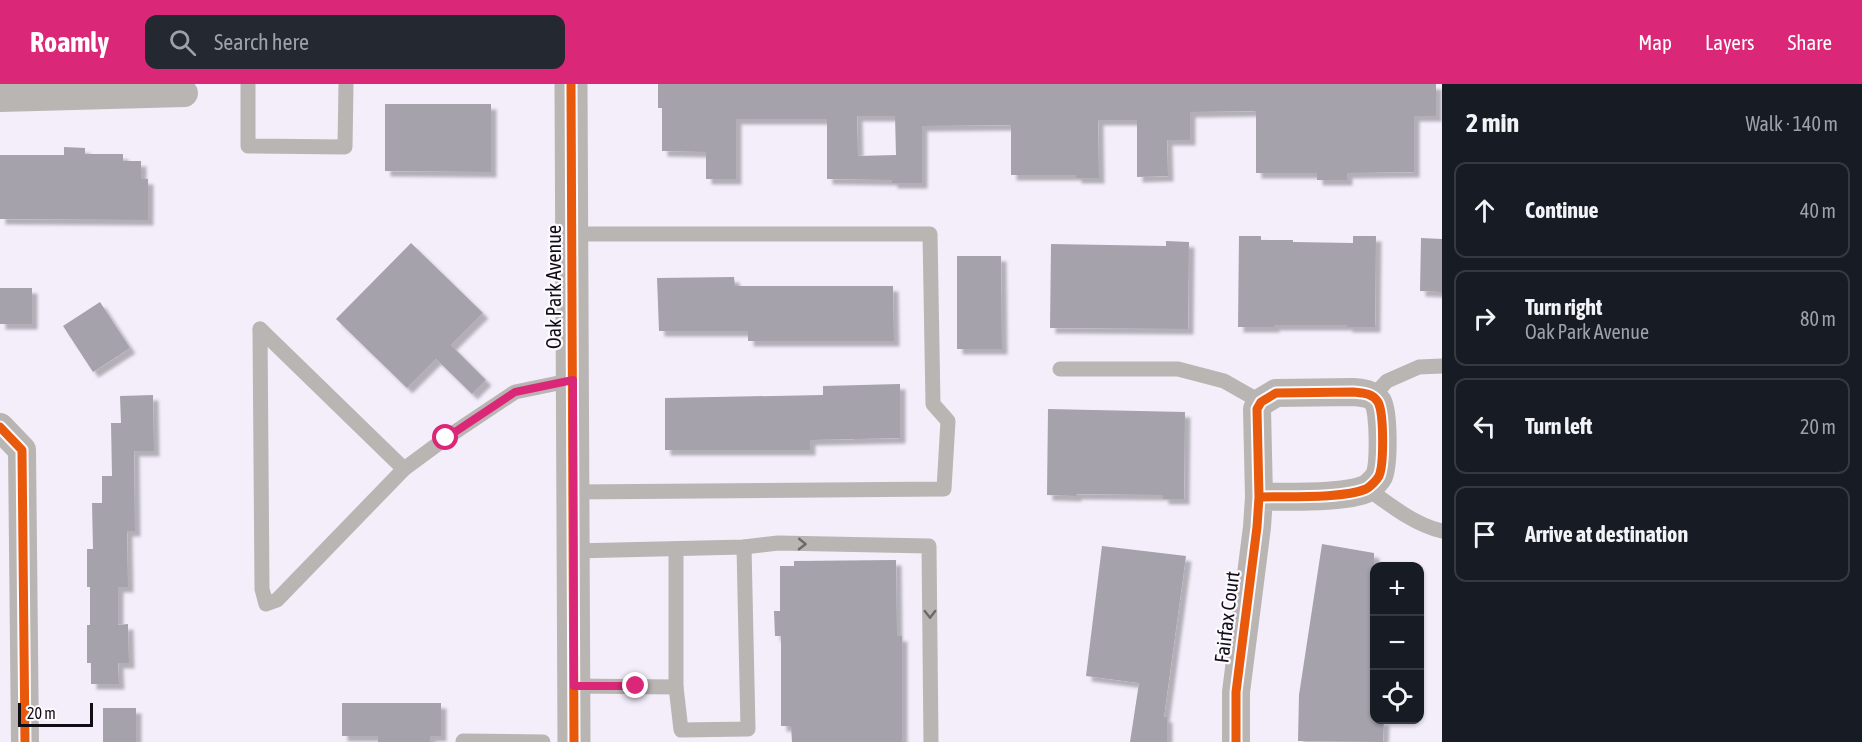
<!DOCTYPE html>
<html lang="en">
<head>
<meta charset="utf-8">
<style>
  :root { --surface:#171b24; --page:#242831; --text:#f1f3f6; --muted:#9ea1a6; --line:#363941; --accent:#db2777 }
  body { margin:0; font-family:"Asap Condensed",sans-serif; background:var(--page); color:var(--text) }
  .controls { position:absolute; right:18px; bottom:18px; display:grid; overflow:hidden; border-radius:12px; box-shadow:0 2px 4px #0004 }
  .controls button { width:54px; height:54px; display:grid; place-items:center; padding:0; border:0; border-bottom:2px solid var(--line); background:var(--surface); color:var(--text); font:30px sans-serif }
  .scale { position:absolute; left:18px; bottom:15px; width:75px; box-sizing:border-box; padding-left:6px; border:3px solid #100d15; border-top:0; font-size:16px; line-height:21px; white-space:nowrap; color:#100d15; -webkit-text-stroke:4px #fcfaff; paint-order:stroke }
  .stop { position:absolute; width:18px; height:18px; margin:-14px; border:4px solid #db2777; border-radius:50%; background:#fff }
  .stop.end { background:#db2777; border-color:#fff; box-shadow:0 2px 6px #0008 }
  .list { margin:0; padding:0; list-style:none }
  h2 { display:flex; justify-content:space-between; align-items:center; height:78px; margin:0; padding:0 24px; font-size:26px }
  h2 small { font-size:20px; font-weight:400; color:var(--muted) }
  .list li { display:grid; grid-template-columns:39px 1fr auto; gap:18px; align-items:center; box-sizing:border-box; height:96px; margin:0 12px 12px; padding:0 12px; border:2px solid var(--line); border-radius:12px }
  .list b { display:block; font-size:22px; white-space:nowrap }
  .list p { margin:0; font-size:20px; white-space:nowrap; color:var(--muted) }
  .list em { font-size:20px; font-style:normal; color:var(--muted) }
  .icon { flex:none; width:33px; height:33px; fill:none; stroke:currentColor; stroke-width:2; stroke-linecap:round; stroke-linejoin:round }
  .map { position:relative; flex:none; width:1442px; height:658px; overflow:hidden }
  header { display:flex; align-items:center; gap:36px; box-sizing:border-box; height:84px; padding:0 30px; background:var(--accent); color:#fff }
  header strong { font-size:28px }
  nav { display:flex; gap:33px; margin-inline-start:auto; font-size:21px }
  .search { width:420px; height:54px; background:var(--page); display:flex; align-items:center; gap:15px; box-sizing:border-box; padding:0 21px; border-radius:12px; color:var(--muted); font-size:22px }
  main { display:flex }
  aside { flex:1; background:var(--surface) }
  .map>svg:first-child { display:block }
  .building { fill:#a5a2ab; fill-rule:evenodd; filter:url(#shadow) }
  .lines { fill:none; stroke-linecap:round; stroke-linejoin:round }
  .service { stroke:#b8b5b3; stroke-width:15 }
  .minor { stroke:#b8b5b3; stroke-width:28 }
  .tertiary { stroke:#b8b5b3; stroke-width:33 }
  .cycleway-casing { stroke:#fcfaff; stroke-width:13 }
  .cycleway { stroke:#e8590c; stroke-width:9 }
  .oneway { stroke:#6c696c }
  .route { stroke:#db2777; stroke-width:8 }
  .labels { text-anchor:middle; stroke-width:4.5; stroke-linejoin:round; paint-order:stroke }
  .street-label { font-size:20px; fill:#100d15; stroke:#fcfaff }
</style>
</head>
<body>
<header>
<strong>Roamly</strong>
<div class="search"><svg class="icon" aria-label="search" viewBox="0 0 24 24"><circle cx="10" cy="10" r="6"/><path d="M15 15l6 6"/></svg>Search here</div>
<nav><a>Map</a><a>Layers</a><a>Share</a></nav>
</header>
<main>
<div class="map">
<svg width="1442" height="658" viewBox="0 0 1442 658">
  <defs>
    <filter id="shadow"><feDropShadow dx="5.5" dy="5.5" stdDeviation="1.5" flood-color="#0004"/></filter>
  </defs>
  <rect width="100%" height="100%" fill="#f3eefa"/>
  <g class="building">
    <path d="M658,0H1436V32H1414V88L1347,89V96H1317V89H1256V27L1190,28V56H1167L1168,92L1137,93V36H1098L1099,94H1076V91H1011V41L922,42V99H892V96L827,95V35H736V95H706V68L662,67V24H658ZM857,32H895L896,71L858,72Z"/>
    <polygon points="385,20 491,20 491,88 385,87"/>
    <polygon points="64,63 85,64 85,70 123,70 123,77 141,77 141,95 148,95 148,136 0,135 0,71 64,71"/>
    <polygon points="1239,152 1261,152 1261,156 1293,156 1293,158 1353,159 1353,152 1376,152 1375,243 1347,243 1347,241 1274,241 1274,243 1238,243"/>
    <polygon points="1421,154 1442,155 1442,208 1420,207"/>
    <polygon points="1166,157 1189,158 1188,245 1050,244 1051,160 1166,162"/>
    <polygon points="411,159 483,229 451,261 486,296 472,310 436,275 407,304 336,235"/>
    <polygon points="957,172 1001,172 1002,265 957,265"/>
    <polygon points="734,193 735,202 893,202 894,257 748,257 748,247 659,247 657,194"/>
    <rect x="0" y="204" width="32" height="36"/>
    <polygon points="100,218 130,264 93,288 63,242"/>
    <polygon points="900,300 900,354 810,356 810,366 665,366 665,314 823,311 823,302"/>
    <polygon points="153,311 154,367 134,367 135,447 127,447 128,503 118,503 118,541 128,540 129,579 118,579 119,600 91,600 91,579 87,579 87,541 90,541 90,503 87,503 87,465 93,465 92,419 102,419 102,392 112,392 111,339 121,339 120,312"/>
    <polygon points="1048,325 1185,328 1184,415 1163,415 1163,411 1076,410 1076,412 1047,411"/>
    <polygon points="1322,460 1374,469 1374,636 1384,636 1383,658 1298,657 1299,611"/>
    <polygon points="1102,462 1186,472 1164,633 1167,633 1167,658 1130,658 1139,599 1086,592"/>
    <polygon points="896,476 897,552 902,552 902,658 792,658 791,642 781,642 781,552 775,552 774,527 780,527 780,482 794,482 794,477"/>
    <polygon points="342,619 441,619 441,652 430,652 430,658 378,658 378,652 342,652"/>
    <rect x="103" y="624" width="33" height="34"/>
  </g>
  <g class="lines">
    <g class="service">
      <polyline points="248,0 248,62 345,63 346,0"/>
      <polyline points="572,150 930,150 933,320 948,337 944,405 573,408"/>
      <polyline points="260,245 262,505 266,520 277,516 404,385 446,354 515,308 573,296"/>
      <polyline points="260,245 404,385"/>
      <polyline points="1060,285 1178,285 1224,297 1261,318"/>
      <polyline points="1373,312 1387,297 1419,283 1442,282"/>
      <path d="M1368,405C1390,421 1415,441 1442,447"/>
      <polyline points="573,467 744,463 778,459 929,462 931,658"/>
      <polyline points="574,602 676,603 681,646 748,645 744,463"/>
      <polyline points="676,603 676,465"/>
      <polyline points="463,657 543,658"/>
    </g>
    <g class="minor">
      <polyline points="0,14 184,9"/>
      <polyline points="0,343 22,366 25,658"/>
      <path d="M1236,658V608L1257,443L1259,413L1257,325L1261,318L1276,309L1353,308C1363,309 1372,309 1378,318C1384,329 1384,381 1379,392C1377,396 1370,403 1366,405C1342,415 1286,412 1259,413"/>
    </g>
    <polyline class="tertiary" points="571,0 574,658"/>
    <defs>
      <g id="cycleway">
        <polyline points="571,0 574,658"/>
        <polyline points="0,343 22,366 25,658"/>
        <path d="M1236,658V608L1257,443L1259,413L1257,325L1261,318L1276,309L1353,308C1363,309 1372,309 1378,318C1384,329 1384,381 1379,392C1377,396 1370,403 1366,405C1342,415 1286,412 1259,413"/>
      </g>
    </defs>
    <use href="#cycleway" class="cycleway-casing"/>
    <use href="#cycleway" class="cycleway"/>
  </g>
  <defs><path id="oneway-chevron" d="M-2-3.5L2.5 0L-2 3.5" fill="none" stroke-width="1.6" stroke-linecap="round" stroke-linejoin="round" transform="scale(1.5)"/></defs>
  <g class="oneway">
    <use href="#oneway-chevron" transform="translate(802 460) rotate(1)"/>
    <use href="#oneway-chevron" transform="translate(930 530) rotate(89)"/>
  </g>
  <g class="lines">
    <polyline class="route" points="446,354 515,308 573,296 574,602 636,602"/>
  </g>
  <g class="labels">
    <g class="street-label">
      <text transform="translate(554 203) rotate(-90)" y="7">Oak Park Avenue</text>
      <text transform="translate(1227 533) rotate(-83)" y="7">Fairfax Court</text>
    </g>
  </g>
</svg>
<div class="controls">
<button>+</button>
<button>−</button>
<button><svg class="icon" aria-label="locate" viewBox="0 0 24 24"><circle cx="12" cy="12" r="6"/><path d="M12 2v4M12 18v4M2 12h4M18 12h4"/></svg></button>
</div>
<div class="scale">20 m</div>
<div class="stop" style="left:446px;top:354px"></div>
<div class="stop end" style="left:636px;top:602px"></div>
</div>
<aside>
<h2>2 min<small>Walk · 140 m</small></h2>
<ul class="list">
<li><svg class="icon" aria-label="ahead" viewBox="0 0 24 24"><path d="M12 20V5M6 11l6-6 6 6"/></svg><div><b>Continue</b></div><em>40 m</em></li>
<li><svg class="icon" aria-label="right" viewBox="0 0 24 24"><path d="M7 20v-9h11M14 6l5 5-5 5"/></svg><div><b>Turn right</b><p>Oak Park Avenue</p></div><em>80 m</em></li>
<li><svg class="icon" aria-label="left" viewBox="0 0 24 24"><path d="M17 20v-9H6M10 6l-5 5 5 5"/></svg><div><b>Turn left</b></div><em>20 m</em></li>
<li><svg class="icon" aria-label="arrive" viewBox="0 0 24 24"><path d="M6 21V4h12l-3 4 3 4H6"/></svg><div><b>Arrive at destination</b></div></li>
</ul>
</aside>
</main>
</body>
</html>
